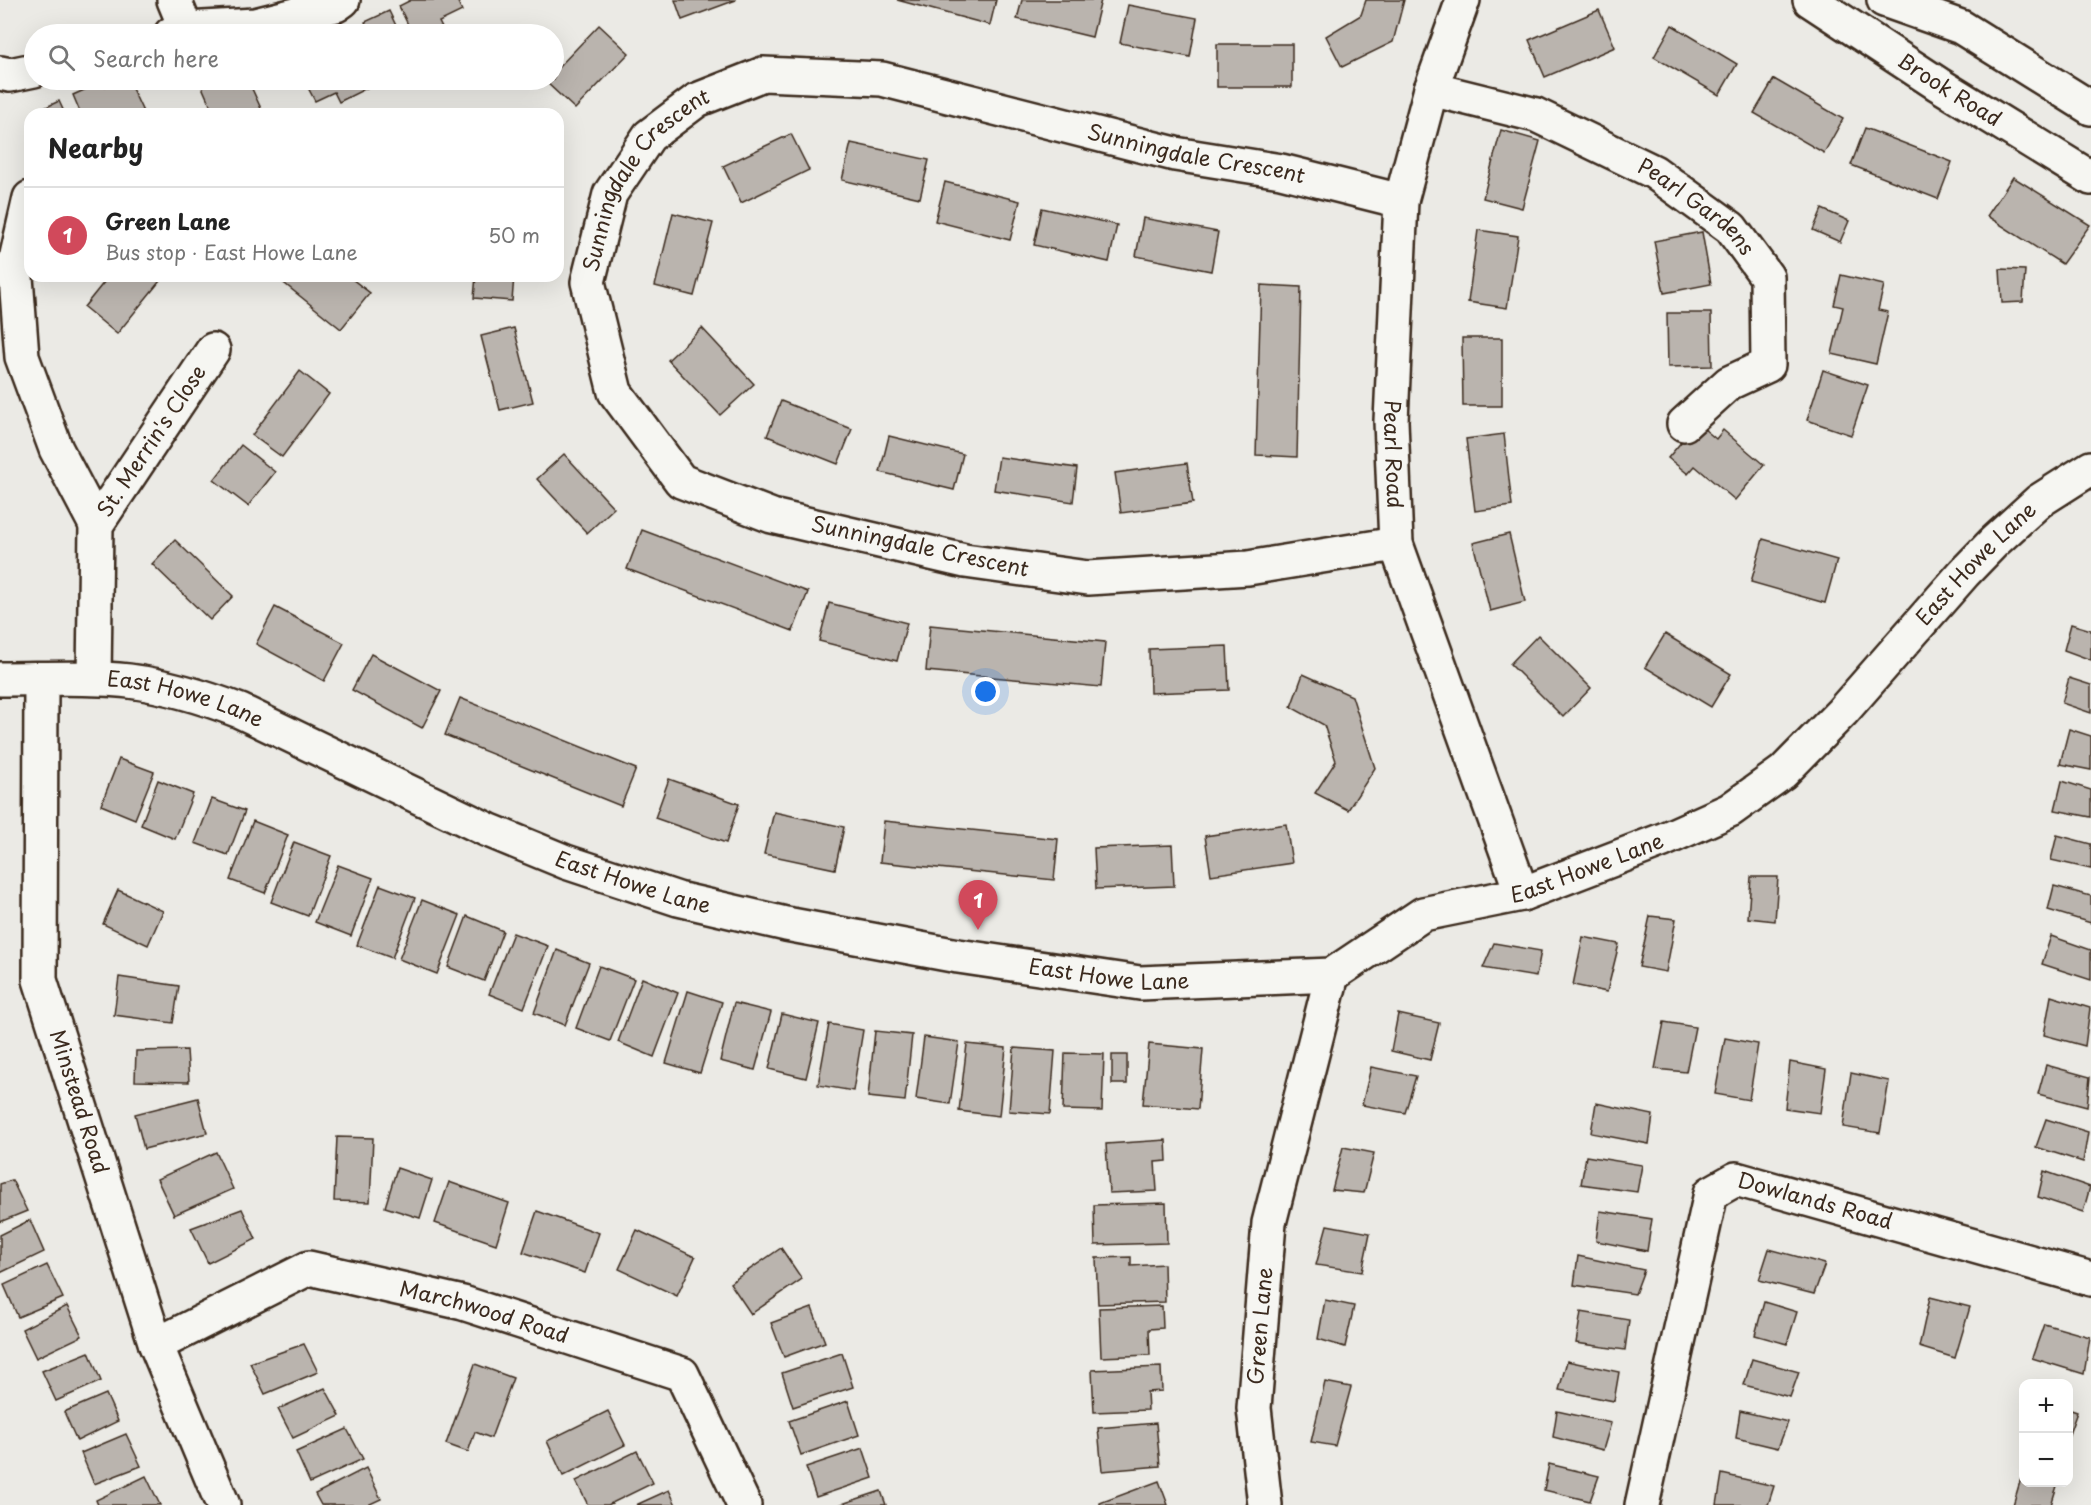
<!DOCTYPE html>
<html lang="en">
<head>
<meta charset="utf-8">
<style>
  :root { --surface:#fff; --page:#f2f2f2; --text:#222; --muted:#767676; --line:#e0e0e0; --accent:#d1495b }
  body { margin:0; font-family:"Playpen Sans",sans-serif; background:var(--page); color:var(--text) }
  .controls { position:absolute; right:18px; bottom:18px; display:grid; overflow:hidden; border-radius:12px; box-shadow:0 6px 24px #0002 }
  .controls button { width:54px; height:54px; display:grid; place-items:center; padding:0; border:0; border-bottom:2px solid var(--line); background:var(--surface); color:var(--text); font:30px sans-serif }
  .you { position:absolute; left:986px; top:692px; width:21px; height:21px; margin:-15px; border:4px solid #fff; border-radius:50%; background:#1a73e8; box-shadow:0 0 0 9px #1a73e833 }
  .badge { display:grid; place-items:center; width:39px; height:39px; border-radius:50%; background:var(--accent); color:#fff; font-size:20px; font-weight:700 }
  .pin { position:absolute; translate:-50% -50px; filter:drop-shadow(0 2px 3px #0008) }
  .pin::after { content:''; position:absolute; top:32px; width:21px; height:18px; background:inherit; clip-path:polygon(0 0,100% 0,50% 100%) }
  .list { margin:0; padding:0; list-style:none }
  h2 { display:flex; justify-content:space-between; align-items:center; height:78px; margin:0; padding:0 24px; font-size:26px }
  h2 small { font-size:20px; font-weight:400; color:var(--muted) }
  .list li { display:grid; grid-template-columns:39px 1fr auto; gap:18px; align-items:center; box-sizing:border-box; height:96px; padding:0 24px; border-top:2px solid var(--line) }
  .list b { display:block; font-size:22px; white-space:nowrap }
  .list p { margin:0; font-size:20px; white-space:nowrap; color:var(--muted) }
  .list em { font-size:20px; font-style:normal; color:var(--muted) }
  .icon { flex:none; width:33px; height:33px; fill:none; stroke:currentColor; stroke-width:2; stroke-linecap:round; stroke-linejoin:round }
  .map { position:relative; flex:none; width:2091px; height:1505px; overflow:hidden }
  .search { position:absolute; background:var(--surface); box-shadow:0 6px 24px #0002; left:24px; top:24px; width:540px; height:66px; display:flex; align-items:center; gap:15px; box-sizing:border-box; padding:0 21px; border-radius:33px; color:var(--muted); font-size:22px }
  .panel { position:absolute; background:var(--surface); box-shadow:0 6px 24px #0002; left:24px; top:108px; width:540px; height:174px; border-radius:18px }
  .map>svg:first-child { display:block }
  .building { fill:#bab4ae; stroke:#3b2a1e; stroke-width:1.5 }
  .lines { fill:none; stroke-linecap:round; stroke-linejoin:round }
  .street-casing { stroke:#3b2a1e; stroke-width:38 }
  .secondary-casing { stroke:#3b2a1e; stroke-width:38 }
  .street { stroke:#f6f6f2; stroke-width:33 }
  .secondary { stroke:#f6f6f2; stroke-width:33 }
  .labels { text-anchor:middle; stroke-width:5; stroke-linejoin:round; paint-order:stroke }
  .street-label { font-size:21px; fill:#3b2a1e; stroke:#f6f6f2 }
</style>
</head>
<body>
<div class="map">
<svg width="2091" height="1505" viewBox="0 0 2091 1505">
  <rect width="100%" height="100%" fill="#ebeae5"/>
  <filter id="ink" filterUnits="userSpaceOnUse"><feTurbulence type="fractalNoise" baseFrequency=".0167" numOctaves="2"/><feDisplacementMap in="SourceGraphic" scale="12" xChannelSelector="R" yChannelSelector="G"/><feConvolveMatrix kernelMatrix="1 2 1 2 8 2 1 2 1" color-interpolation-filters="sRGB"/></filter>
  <g filter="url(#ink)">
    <g class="building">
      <polygon points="411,0 457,0 462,11 439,22 445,34 409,34 412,33 399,6"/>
      <polygon points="675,0 736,0 682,20"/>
      <polygon points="897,0 996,0 990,25"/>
      <polygon points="1022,0 1101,0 1092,37 1017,19"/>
      <polygon points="1366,0 1404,0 1393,42 1342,67 1326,36 1361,15"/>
      <polygon points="1128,5 1197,18 1190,57 1120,43"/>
      <polygon points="1599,10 1615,47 1545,77 1529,40"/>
      <polygon points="389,11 400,34 371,34 365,22"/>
      <polygon points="599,25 629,53 575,109 545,81 554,80 554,72"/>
      <polygon points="1672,25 1737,64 1719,95 1654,57"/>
      <rect x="1217" y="44" width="75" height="43"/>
      <polygon points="1774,79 1843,119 1824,153 1754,113"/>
      <polygon points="121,80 128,80 144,114 81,114 73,95 102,82 104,87"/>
      <polygon points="199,80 248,80 263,113 214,114"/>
      <polygon points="304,80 363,80 367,88 339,102 334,92 315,101"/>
      <polygon points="59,101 65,114 39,114 38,111"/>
      <polygon points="1865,128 1952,162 1938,199 1851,165"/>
      <polygon points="1501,130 1540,141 1522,208 1483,198"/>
      <polygon points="791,134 809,170 741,203 723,166"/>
      <polygon points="851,143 929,160 920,198 842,180"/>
      <polygon points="2013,177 2090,225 2062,264 1987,216"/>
      <polygon points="945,182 1020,201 1010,240 935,221"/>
      <polygon points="1042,208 1117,225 1109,262 1034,245"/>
      <polygon points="1822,209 1849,221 1840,242 1813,230"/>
      <polygon points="673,213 713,223 694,296 655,286"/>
      <polygon points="1143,218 1218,232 1211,271 1136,256"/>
      <polygon points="1478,230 1518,236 1507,308 1468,302"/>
      <polygon points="1702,232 1711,284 1664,293 1654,241"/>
      <polygon points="2000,269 2025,270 2023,302 2002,303"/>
      <polygon points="1841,275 1884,285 1878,310 1888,312 1876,364 1832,354 1843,307 1834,305"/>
      <polygon points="109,276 164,276 117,334 84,307"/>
      <polygon points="275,276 348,276 370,293 341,329"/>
      <polygon points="476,276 514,276 512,301 474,298"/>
      <polygon points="1261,285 1301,287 1297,457 1256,455"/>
      <polygon points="1667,313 1711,313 1712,366 1668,367"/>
      <polygon points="514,328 533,402 500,410 481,336"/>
      <polygon points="702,328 754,384 720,415 668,360"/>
      <polygon points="1462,338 1502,338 1502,406 1463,406"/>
      <polygon points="1823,370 1868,385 1851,435 1807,420"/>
      <polygon points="300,371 329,394 282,457 252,435"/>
      <polygon points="781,401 852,429 838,464 767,436"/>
      <polygon points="1697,423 1716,439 1723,430 1764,465 1735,500 1695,466 1688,474 1668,458"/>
      <polygon points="1504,434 1512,506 1475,511 1466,439"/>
      <polygon points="889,436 963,454 954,490 880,472"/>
      <polygon points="241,445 275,472 248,506 214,480"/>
      <polygon points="564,454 614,508 587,533 537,479"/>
      <polygon points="999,457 1077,468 1073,502 994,490"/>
      <polygon points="1187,463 1193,503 1121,513 1115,473"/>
      <polygon points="642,530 808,592 793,631 627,569"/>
      <polygon points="1509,534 1525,602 1490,611 1473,543"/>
      <polygon points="1763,539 1837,560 1825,603 1751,582"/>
      <polygon points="175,540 233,596 210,620 152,564"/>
      <polygon points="829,603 907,623 897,661 819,641"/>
      <polygon points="275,607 344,643 324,681 256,644"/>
      <polygon points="2071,624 2091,630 2091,660 2064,650"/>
      <polygon points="930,625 1105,642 1101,687 926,671"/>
      <polygon points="1665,634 1731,674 1711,707 1645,667"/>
      <polygon points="1538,635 1591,688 1563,717 1510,664"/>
      <polygon points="1227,646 1229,690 1150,693 1149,649"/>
      <polygon points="371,654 441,691 422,728 352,690"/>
      <polygon points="1303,674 1352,696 1375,768 1348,810 1315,793 1336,761 1324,725 1291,707"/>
      <polygon points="2069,678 2091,685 2091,713 2062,703"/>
      <polygon points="460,698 636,769 621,806 445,735"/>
      <polygon points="2069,729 2091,736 2091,770 2060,764"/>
      <polygon points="119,759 154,772 135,819 101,805"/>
      <polygon points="669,779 739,804 726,843 655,818"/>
      <polygon points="158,780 193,794 175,839 141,825"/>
      <polygon points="2062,781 2091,790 2091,817 2055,810"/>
      <polygon points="212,799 245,811 228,855 195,843"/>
      <polygon points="774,812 844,827 835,869 764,854"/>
      <polygon points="253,821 288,835 265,893 230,880"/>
      <polygon points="884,821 1058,839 1054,880 880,862"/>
      <polygon points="1286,824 1292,863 1211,875 1205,836"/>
      <polygon points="2057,835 2091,844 2091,869 2051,860"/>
      <polygon points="294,842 331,856 308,916 271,902"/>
      <polygon points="1172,845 1174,886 1096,889 1094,848"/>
      <polygon points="338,865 373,878 351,936 315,922"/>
      <polygon points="1751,877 1778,877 1775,921 1748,918"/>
      <polygon points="380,885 415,898 392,958 357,945"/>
      <polygon points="2054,886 2091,896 2091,923 2048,910"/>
      <polygon points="118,890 163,911 148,945 103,924"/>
      <polygon points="422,900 460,915 437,974 399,959"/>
      <polygon points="467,916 503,931 484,981 448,967"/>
      <polygon points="1650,916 1676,919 1666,972 1639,967"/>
      <polygon points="513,933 548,946 524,1008 489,994"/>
      <polygon points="2051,936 2091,950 2091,980 2042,964"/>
      <polygon points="1583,937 1619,944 1607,992 1573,985"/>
      <polygon points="1494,943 1541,951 1536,977 1483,968"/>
      <polygon points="557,950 589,963 565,1025 534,1013"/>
      <polygon points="599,966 634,979 610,1041 576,1028"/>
      <polygon points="119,977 179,986 173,1023 114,1015"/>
      <polygon points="642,978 678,993 654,1057 618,1042"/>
      <polygon points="688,991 722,1002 700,1073 666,1063"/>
      <polygon points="2051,996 2090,1008 2085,1046 2044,1035"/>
      <polygon points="734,1003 771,1012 755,1070 720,1061"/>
      <polygon points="782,1014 819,1023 806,1078 769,1069"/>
      <polygon points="1398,1014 1439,1023 1430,1060 1391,1051"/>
      <polygon points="1664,1022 1695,1027 1686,1072 1655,1069"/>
      <polygon points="829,1024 863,1030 853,1091 818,1085"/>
      <polygon points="875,1031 912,1035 905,1101 868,1097"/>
      <polygon points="924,1037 959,1042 950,1104 916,1099"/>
      <polygon points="1725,1038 1758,1044 1749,1100 1715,1094"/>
      <polygon points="967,1044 1006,1048 999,1116 959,1111"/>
      <polygon points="1149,1044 1203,1049 1198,1109 1143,1104"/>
      <polygon points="1014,1048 1055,1051 1050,1114 1009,1111"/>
      <polygon points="187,1050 189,1082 135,1081 136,1051"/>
      <polygon points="1065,1053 1104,1054 1102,1111 1063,1110"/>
      <rect x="1112" y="1055" width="15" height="29"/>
      <polygon points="1790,1062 1826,1069 1820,1113 1785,1108"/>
      <polygon points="2046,1065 2090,1077 2087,1107 2038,1094"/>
      <polygon points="1371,1067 1416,1076 1405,1113 1362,1105"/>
      <polygon points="1851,1073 1889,1081 1880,1133 1843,1127"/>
      <polygon points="198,1098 207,1133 144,1149 135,1114"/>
      <polygon points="1596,1103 1653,1115 1649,1144 1591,1133"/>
      <polygon points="2046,1119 2088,1132 2083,1162 2036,1147"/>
      <polygon points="337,1137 373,1138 370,1202 334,1201"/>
      <polygon points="1166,1140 1167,1161 1155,1162 1157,1191 1109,1193 1106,1144"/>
      <polygon points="1343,1147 1374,1153 1364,1193 1332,1190"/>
      <polygon points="216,1152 233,1189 174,1215 157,1179"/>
      <polygon points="1586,1156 1642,1165 1637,1192 1581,1184"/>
      <polygon points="397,1168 432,1180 420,1218 385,1207"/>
      <polygon points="2044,1171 2090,1187 2083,1212 2038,1197"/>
      <polygon points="12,1180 27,1211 0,1222 0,1184"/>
      <polygon points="449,1182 509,1203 496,1244 435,1223"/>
      <polygon points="1166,1203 1167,1243 1095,1245 1094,1205"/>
      <polygon points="242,1209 256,1239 208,1263 191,1228"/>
      <polygon points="537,1211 599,1233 585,1273 523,1252"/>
      <polygon points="1600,1211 1652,1219 1647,1251 1596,1241"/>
      <polygon points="30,1220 44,1252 0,1273 0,1235"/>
      <polygon points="1327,1225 1370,1233 1362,1272 1316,1265"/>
      <polygon points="637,1230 695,1257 677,1296 619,1269"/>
      <polygon points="781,1248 802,1279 751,1314 730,1283"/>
      <polygon points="1769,1249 1825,1264 1814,1294 1759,1280"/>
      <polygon points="1578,1256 1644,1270 1635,1294 1574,1285"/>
      <polygon points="1131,1257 1131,1266 1164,1264 1165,1302 1098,1304 1096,1258"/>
      <polygon points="47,1265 63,1298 18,1317 4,1285"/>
      <polygon points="1930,1297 1970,1307 1955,1358 1919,1347"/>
      <polygon points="1325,1300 1354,1306 1345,1347 1318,1339"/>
      <polygon points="1764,1302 1797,1312 1787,1344 1755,1335"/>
      <polygon points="67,1306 82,1336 36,1358 22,1329"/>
      <polygon points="1162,1306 1163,1328 1149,1329 1150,1355 1101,1357 1099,1308"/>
      <polygon points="812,1308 825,1342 784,1357 771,1323"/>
      <polygon points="1581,1312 1629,1320 1625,1350 1576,1343"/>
      <polygon points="2044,1324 2090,1337 2084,1374 2032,1358"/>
      <polygon points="304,1344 318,1372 265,1394 250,1363"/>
      <polygon points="89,1352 101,1381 56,1401 42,1371"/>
      <polygon points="842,1353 853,1387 793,1407 782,1373"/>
      <polygon points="1752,1359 1799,1372 1790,1397 1744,1385"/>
      <polygon points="1567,1361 1619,1372 1614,1401 1559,1390"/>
      <polygon points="475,1364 513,1378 491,1438 475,1432 468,1452 446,1444"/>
      <polygon points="1161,1367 1162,1391 1147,1392 1148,1410 1094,1412 1092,1370"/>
      <polygon points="1325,1382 1351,1387 1335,1446 1311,1442"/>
      <polygon points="325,1388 340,1416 293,1438 278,1409"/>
      <polygon points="106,1394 118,1421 77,1441 64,1412"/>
      <polygon points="848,1401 859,1435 801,1455 789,1421"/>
      <polygon points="2068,1409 2077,1412 2068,1437"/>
      <polygon points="608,1411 625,1445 563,1476 547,1441"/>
      <polygon points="1557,1411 1611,1423 1603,1450 1553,1437"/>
      <polygon points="1740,1411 1788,1422 1778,1448 1736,1438"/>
      <polygon points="1156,1423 1160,1466 1102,1471 1098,1428"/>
      <polygon points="347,1429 363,1459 310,1483 296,1452"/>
      <polygon points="126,1434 141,1466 94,1484 81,1453"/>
      <polygon points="863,1448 873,1478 816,1497 806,1467"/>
      <polygon points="637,1451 653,1483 608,1505 588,1505 576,1481"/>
      <polygon points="1549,1464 1599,1476 1590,1501 1544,1490"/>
      <polygon points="366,1468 381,1499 368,1505 321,1505 315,1494"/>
      <polygon points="1722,1474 1774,1486 1768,1505 1717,1505"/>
      <polygon points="2022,1475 2024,1482 2047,1482 2057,1486 2051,1505 2013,1505"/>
      <polygon points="146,1476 160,1505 98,1505 96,1500"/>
      <polygon points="1159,1481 1168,1505 1100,1505 1100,1503"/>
      <polygon points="669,1490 676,1505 636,1505"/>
      <polygon points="881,1491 886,1505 839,1505"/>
    </g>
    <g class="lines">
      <defs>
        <g id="street">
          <polyline points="174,0 186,29"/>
          <path id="s1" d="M1463,0L1431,89L1401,201L1391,421L1396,544L1522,894"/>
          <path id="s2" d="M1810,0L1938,84L2091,178"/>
          <polyline points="1884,0 1961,27 2091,108"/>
          <polyline points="171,34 186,29 255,25 336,5 343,0"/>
          <polyline points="0,73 10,75 34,70"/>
          <path id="s3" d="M1431,89L1536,115L1654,172L1731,228L1767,277L1768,365L1729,383L1684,424"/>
          <polyline points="30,198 15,264 22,357 56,449 96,525"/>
          <path id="s4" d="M1396,544L1248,568L1088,578L965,561L772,516L681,481L615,392L588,282L610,194L649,136L697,100L763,74L882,79L1175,154L1281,171L1401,201"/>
          <path id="s5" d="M94,678L96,525L213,350"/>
          <path id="s6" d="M41,679L40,980L156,1345L223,1505"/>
          <path id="s7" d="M156,1345L309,1268L463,1303L682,1374L744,1505"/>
          <path id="s8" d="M1265,1505L1254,1408L1269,1223L1332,975"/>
          <path id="s9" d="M1642,1505L1711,1193L1736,1179L2091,1279"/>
        </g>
        <g id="secondary">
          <path id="s10" d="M0,679C43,679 86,676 129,681C167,686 204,697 240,711L488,830L566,862L678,899L786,924L958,956L1140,983L1332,975L1423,914L1522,894L1663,840L1730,810L1783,772L1842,712L1964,573L1994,542L2039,501L2091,468"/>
        </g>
      </defs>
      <use href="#street" class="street-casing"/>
      <use href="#secondary" class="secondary-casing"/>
      <use href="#street" class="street"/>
      <use href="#secondary" class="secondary"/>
    </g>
  </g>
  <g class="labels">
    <g class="street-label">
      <text dy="7" stroke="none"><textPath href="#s2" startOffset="166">Brook Road</textPath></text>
      <text dy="7" stroke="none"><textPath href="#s4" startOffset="1688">Sunningdale Crescent</textPath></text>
      <text dy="7" stroke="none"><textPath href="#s4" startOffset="1076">Sunningdale Crescent</textPath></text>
      <text dy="7" stroke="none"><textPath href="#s3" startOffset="294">Pearl Gardens</textPath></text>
      <text dy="7" stroke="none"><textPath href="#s5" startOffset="254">St. Merrin's Close</textPath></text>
      <text dy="7" stroke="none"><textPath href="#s1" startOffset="464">Pearl Road</textPath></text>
      <text transform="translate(920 547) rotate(12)" y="7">Sunningdale Crescent</text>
      <text dy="7" stroke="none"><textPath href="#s10" startOffset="2168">East Howe Lane</textPath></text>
      <text dy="7" stroke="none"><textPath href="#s10" startOffset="188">East Howe Lane</textPath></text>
      <text dy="7" stroke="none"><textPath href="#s10" startOffset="1664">East Howe Lane</textPath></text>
      <text dy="7" stroke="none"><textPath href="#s10" startOffset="674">East Howe Lane</textPath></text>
      <text dy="7" stroke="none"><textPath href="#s10" startOffset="1160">East Howe Lane</textPath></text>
      <text dy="7" stroke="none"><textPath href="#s6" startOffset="429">Minstead Road</textPath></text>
      <text dy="7" stroke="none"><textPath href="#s9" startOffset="430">Dowlands Road</textPath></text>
      <text dy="7" stroke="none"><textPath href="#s7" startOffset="352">Marchwood Road</textPath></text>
      <text dy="7" stroke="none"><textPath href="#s8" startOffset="180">Green Lane</textPath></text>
    </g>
  </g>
</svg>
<div class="controls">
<button>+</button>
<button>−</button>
</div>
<div class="you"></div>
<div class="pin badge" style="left:978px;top:930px">1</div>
<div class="search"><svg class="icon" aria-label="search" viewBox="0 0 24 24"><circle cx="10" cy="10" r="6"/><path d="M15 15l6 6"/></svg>Search here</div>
<section class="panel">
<h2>Nearby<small></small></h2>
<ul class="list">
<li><span class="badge">1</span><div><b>Green Lane</b><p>Bus stop · East Howe Lane</p></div><em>50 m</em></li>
</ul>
</section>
</div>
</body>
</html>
